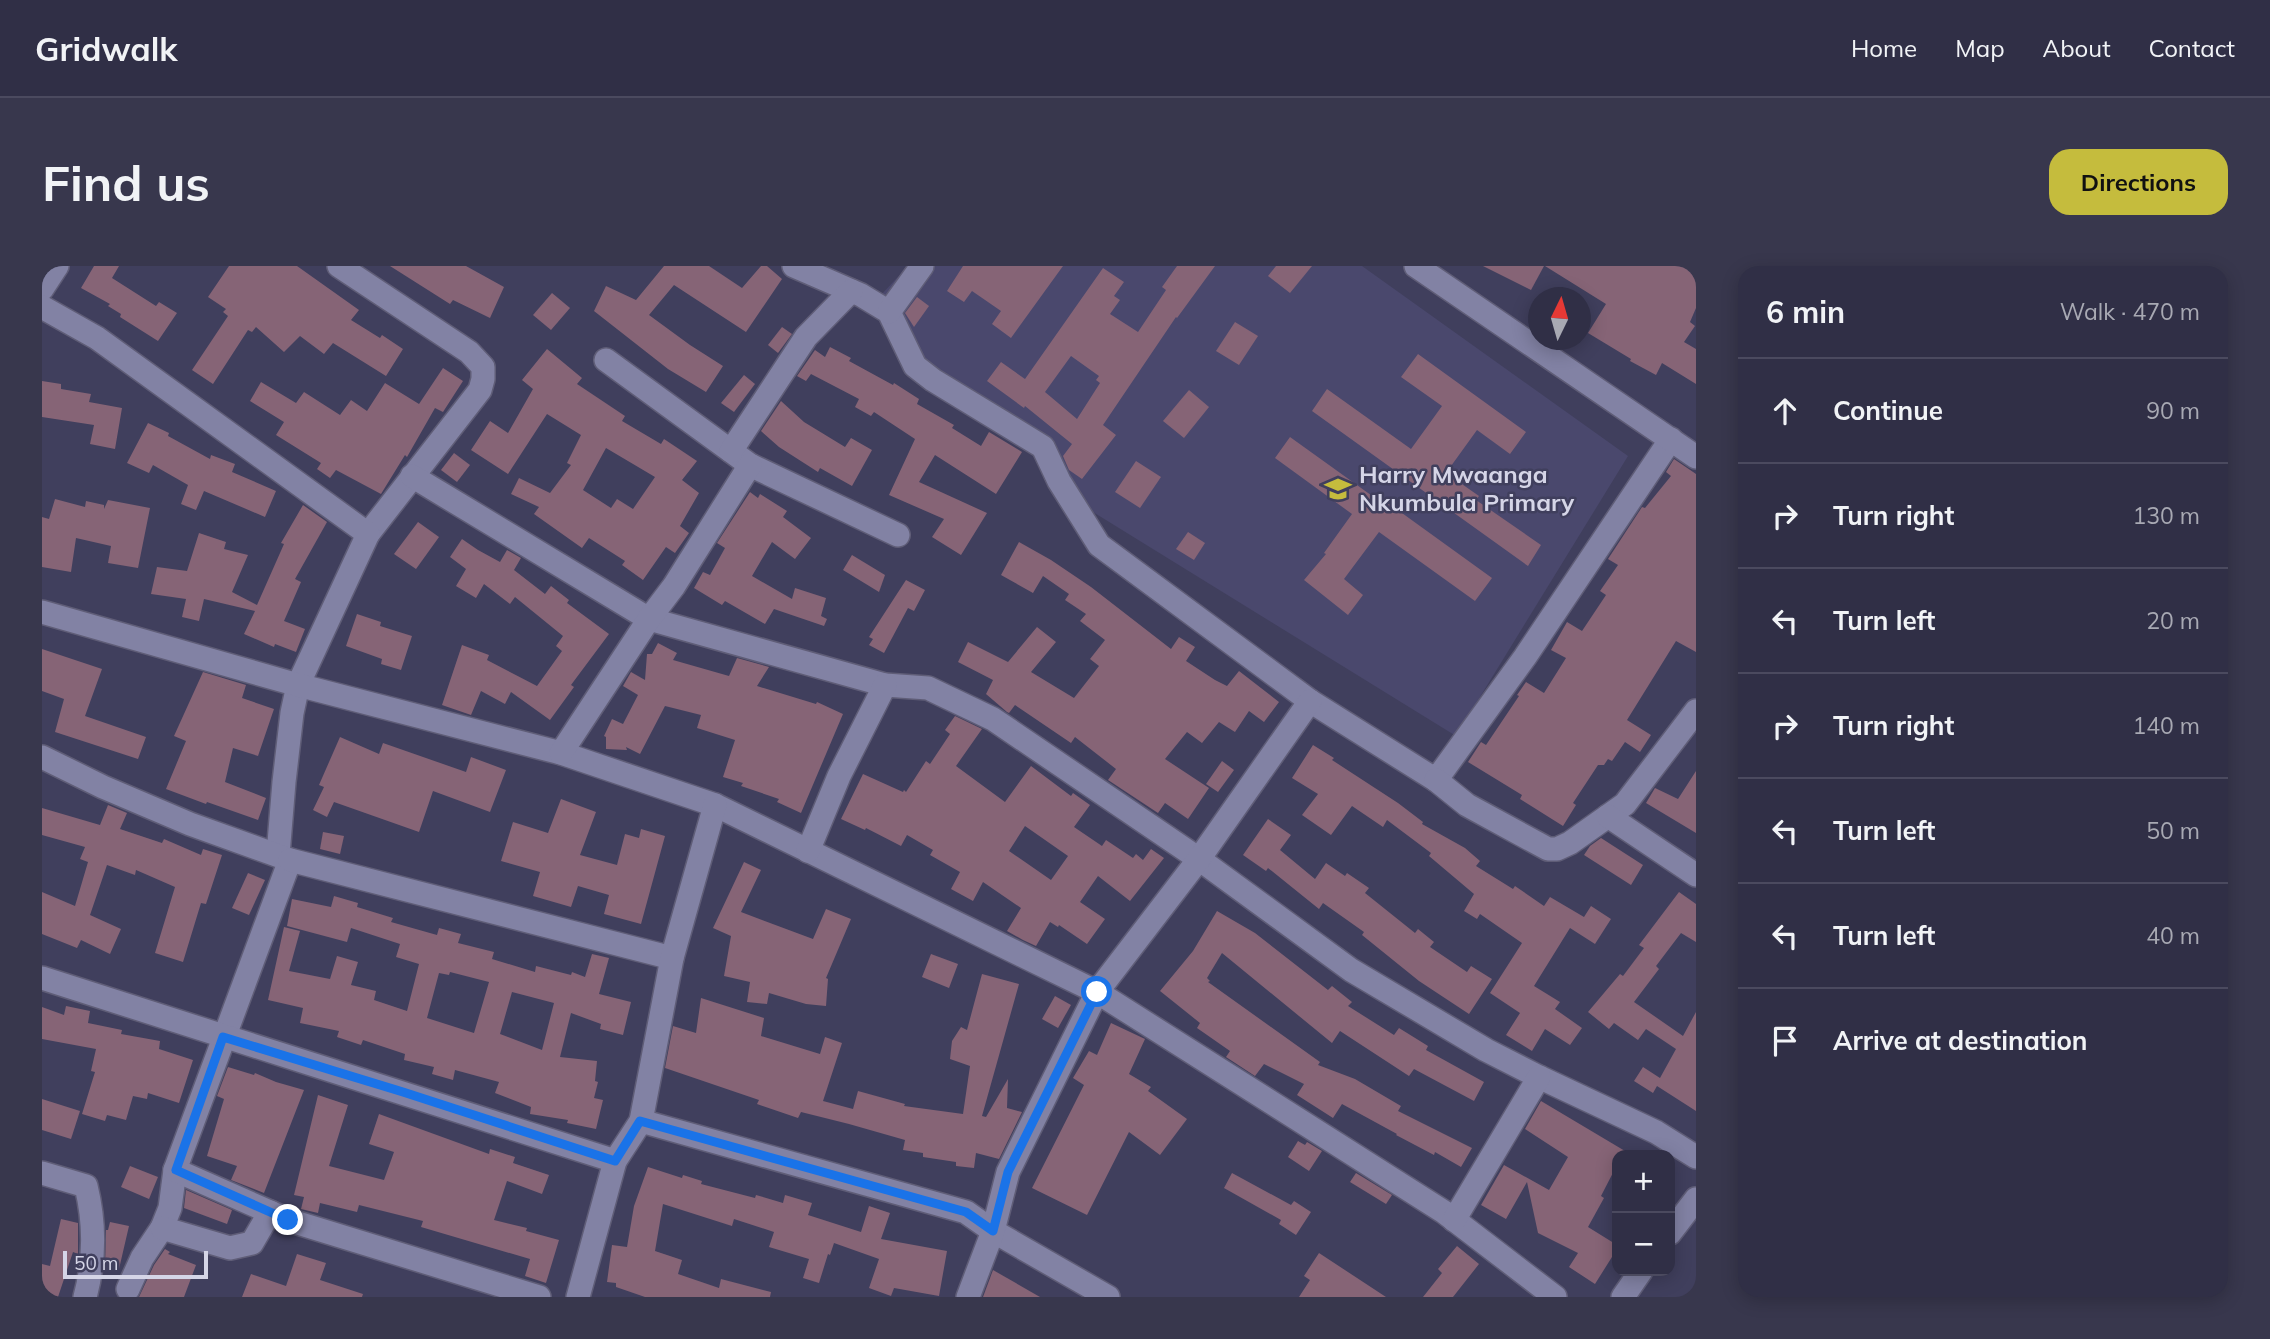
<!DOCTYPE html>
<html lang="en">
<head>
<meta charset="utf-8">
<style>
  :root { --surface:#302f46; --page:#38374d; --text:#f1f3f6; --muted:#a8a9b3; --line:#4b4a5f; --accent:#c5bc3d }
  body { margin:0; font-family:Mulish,sans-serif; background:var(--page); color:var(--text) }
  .controls { position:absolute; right:21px; bottom:21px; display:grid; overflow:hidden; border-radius:14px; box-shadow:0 4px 18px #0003 }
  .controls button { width:63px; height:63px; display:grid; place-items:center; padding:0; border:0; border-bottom:2px solid var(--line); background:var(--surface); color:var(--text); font:35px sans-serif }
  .compass { position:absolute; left:1486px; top:21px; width:63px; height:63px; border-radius:50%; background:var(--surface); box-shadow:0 4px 18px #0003; rotate:5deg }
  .scale { position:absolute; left:21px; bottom:18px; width:145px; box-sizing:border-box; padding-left:7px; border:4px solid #d5d5e7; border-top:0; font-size:19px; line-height:24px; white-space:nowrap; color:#d5d5e7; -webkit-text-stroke:5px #403f5d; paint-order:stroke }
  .stop { position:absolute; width:21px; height:21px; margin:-16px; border:5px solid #1a73e8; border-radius:50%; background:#fff }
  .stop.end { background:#1a73e8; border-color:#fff; box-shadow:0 2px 7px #0008 }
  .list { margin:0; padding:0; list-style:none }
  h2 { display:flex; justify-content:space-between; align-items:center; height:91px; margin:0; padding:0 28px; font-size:30px }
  h2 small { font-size:23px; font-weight:400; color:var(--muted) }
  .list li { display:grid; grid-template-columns:46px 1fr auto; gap:21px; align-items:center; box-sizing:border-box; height:105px; padding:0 28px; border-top:2px solid var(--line) }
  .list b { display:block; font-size:26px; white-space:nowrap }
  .list em { font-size:23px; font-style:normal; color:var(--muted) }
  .icon { flex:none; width:38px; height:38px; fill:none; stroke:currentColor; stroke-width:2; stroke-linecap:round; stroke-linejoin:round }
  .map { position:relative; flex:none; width:1654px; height:1031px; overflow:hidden; border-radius:21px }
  header { display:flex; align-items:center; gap:42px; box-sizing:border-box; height:98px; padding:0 35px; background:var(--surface); border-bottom:2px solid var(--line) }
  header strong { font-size:33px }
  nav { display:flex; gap:38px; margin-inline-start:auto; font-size:24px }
  .intro { display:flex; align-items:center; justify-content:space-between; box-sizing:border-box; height:168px; padding:0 42px }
  h1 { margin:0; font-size:49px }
  .button { padding:18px 32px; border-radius:21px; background:var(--accent); color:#111; font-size:24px; font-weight:700 }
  main { display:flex; gap:42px; padding:0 42px }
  aside { flex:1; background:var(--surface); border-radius:21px; box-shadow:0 4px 18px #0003 }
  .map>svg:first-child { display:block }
  .built { fill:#4a486d }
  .building { fill:#866476; fill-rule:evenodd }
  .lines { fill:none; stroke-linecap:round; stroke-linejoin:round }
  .street-casing { stroke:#5f5d77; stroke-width:26 }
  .street { stroke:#8282a4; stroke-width:23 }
  .route { stroke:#1a73e8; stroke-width:9 }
  .labels { text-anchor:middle; stroke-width:5; stroke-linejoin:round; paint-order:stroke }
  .poi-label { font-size:24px; font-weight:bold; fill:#d5d5e7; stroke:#403f5d; text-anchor:start }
</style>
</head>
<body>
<header>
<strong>Gridwalk</strong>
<nav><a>Home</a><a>Map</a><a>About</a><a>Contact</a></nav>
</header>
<div class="intro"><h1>Find us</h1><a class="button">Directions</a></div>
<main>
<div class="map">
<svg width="1654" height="1031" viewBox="0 0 1654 1031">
  <rect width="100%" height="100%" fill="#403f5d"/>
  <polygon class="built" points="866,0 1320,0 1586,190 1414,470 1038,238 1013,208 825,44"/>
  <g class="building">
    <polygon points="52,0 77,0 70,12 114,40 117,36 135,47 116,75 78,51 79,48 66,40 68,38 39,22"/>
    <polygon points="187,0 255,0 317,44 309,54 338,72 340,69 361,83 344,110 291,77 282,88 258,70 242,86 214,61 210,66 206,64 171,118 150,104 186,50 181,46 184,43 166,31"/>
    <polygon points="348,0 424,0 462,21 448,52 411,34 408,38"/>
    <polygon points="622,0 667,0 700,22 719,0 725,0 740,13 704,66 632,19 607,49 648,79 681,100 664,126 626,103 552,45 564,20 594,34"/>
    <polygon points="921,0 1021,0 969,72 950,58 959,45 930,25 922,36 905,25"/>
    <path d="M1135,0H1173L1135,52L1134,51L1061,159L1074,169L1040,213L1027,204L1021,190L1030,178L983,140L982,142L945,115L959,96L983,113L1061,2L1082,16L1072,30L1078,34L1068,48L1096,66L1124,24L1120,21ZM1029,90L1057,110L1054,114L1058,117L1035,153L1003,126Z"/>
    <polygon points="1234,0 1270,0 1248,27 1226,10"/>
    <polygon points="1441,0 1502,0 1489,24"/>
    <polygon points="1503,0 1643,0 1654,5 1654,42 1648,56 1653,60 1642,76 1654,83 1654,118 1620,97 1614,109 1588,95 1589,93 1546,67 1564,38"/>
    <polygon points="510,27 528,42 509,64 491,49"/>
    <polygon points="875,31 887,40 872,61 863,47"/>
    <polygon points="1193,56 1216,70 1197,99 1174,85"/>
    <polygon points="740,61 750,68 736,87 726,79"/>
    <polygon points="788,81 809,92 807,95 851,119 852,117 877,133 875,138 912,159 910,162 939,180 947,166 980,186 954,228 893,189 877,216 945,247 919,289 890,271 902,253 847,229 873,173 832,146 829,150 813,141 817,133 769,108 764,115 755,110 773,84 783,91"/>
    <path d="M505,83L540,112L535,118L583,150L580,155L619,178L622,173L655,195L640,214L657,227L638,260L647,267L633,287L624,281L601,314L580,299L583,295L547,272L540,282L492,248L497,241L469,228L477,212L508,227L529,199L525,197L539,169L505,148L466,208L429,184L448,155L466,167L491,123L480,114ZM564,182L613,211L591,243L575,233L569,242L541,224Z"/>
    <polygon points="1376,88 1484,166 1468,188 1435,164 1404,207 1437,230 1434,234 1499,279 1486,300 1270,145 1285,123 1369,183 1400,140 1359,111"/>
    <polygon points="401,102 421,115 401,146 393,142 365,191 363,189 339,228 294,204 288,212 275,203 279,197 234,169 242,156 208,135 219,116 254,137 262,126 298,149 309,134 325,145 343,117 377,138"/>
    <polygon points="702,109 713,118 692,146 679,137"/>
    <polygon points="0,115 19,118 19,123 49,128 47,136 80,142 73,183 48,178 52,159 0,151"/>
    <polygon points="1147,124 1167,141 1142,172 1121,155"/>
    <polygon points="739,135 762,156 803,181 809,172 830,184 810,220 778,202 776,206 737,181 719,165"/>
    <polygon points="106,157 127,167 126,170 168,193 169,189 193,198 190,206 234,225 223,251 162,225 154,244 139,238 146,219 111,199 107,207 85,197"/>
    <polygon points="1248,171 1333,232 1335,229 1450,312 1433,335 1337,266 1302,313 1321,329 1306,349 1262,314 1284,288 1282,287 1310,248 1233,192"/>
    <polygon points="412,187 428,199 415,216 399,204"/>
    <polygon points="1632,193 1654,208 1654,386 1634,375 1585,454 1609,469 1598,486 1583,476 1570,495 1566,493 1562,499 1556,499 1531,537 1534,539 1521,560 1478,533 1480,529 1426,496 1439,476 1444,479 1477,430 1475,429 1484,416 1502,427 1524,392 1509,384 1525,356 1540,365 1564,329 1558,325 1576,299 1566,293 1600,241 1603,242 1629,210 1624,206"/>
    <polygon points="1094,195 1119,211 1098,242 1073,226"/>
    <polygon points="708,226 716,232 718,228 745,245 741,251 769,272 753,293 730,276 710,310 750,333 753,322 784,332 779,350 785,353 782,360 732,343 723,358 683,335 680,339 652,322 661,306 668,309 683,282 675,277"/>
    <polygon points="13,233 43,241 44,235 62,239 62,243 66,234 108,242 96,302 66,297 69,280 34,272 29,306 0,301 0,251 7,253"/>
    <polygon points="261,239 285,256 253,313 259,316 242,355 263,363 254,386 233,378 232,381 202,368 213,345 162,333 157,355 140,351 144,333 109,328 115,301 145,305 157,267 184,276 182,283 206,289 190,326 215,339 242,278 239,277"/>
    <polygon points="376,256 397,271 374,303 352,288"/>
    <polygon points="1146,266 1163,277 1152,294 1134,283"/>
    <polygon points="420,273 436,284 458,296 465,284 479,292 472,304 503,328 509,320 527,334 525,337 567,368 529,419 532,421 508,454 469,426 463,438 439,425 429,449 400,439 420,379 447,389 445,394 495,420 520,385 514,380 521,370 473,331 468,338 442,318 434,332 414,320 424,303 408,291"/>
    <polygon points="977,276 1009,294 1049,321 1129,383 1137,371 1153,381 1144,395 1173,414 1185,420 1197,405 1237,436 1222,456 1207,445 1193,466 1177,456 1160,477 1145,466 1123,493 1167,522 1146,553 1123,537 1116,547 1066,514 1074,503 1033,471 1029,477 973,439 967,447 965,446 944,428 951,414 916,396 926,376 966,396 995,361 1014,376 989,406 1032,432 1057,400 1048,393 1063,374 1038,355 1044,348 1023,334 1027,328 1001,310 991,327 959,309"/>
    <polygon points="810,289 843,309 837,326 801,304"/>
    <polygon points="864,314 883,324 872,345 866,342 842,387 827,379 831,373 827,371"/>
    <polygon points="315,348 339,356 338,360 370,370 359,404 339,398 340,393 304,380"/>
    <polygon points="616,377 635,387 631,394 687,410 695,392 727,401 715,420 774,438 775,436 801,448 759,547 735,536 737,533 699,520 701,517 681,511 693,474 655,462 659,449 623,440 598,488 584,481 585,484 564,483 564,471 562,470 570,453 581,458 596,429 581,420 589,406 603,414 605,388 610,388"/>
    <polygon points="0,383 60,403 43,450 104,471 96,493 13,466 22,433 0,425"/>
    <polygon points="161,406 204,419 200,432 232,443 216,490 191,482 183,516 224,532 216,554 165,536 164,538 124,523 144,475 132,470"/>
    <path d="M913,450L940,463L914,500L963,536L989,500L1029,530L1031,527L1048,539L1032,561L1060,580L1064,574L1091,592L1094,588L1101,594L1109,583L1122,592L1088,635L1056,610L1038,636L1063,653L1045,678L1017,659L1016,661L1008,656L994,680L981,674L965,665L979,642L941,616L931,635L909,623L918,606L888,589L891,584L865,569L859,580L824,562L823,564L799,553L821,508L861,526L862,524L864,526L884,495L888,498L908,468L903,464ZM983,560L1026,590L1009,614L967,585Z"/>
    <polygon points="298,471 337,488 341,477 424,506 429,491 464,504 448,546 391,525 377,566 292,536 285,551 271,544 282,521 277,519"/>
    <polygon points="1271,479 1292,492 1290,494 1356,537 1381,556 1380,558 1423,582 1438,595 1434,600 1471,623 1473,620 1502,640 1508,631 1542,651 1549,640 1569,653 1553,678 1528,662 1492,720 1518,736 1513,743 1540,762 1528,779 1503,763 1490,785 1464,769 1478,747 1448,727 1480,677 1438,648 1435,653 1422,645 1432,628 1387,590 1389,587 1345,554 1341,561 1310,540 1289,569 1260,549 1276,528 1250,512"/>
    <polygon points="1180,495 1192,504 1176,526 1164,518"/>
    <polygon points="1654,505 1654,567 1604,537 1613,522 1636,533"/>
    <polygon points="519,533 554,546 538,589 575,599 583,568 597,572 599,563 623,570 599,658 562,648 567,629 536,620 529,641 491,630 498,606 459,595 471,556 506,567"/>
    <polygon points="66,539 85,547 78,563 120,577 122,573 159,589 161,583 180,589 164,638 159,637 141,696 113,687 133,621 94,604 93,609 65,599 48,649 79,663 68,688 39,674 35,682 0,668 0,626 33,640 46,596 38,593 43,581 0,569 0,542 58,559"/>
    <polygon points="1226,553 1249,569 1238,584 1273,613 1284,597 1303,610 1305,607 1327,622 1323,627 1373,667 1376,663 1392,676 1388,681 1425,706 1429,700 1450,713 1427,748 1377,715 1320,669 1322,666 1281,637 1277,643 1226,602 1224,605 1201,589"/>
    <polygon points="281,566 302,570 298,588 278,583"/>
    <polygon points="1559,572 1601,599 1589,619 1542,589 1548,580"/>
    <polygon points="702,596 719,604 699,646 771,673 784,643 809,653 784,712 786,713 784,740 764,738 727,727 725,738 705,736 708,716 682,710 689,670 671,662"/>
    <polygon points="206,607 223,614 207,649 190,642"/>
    <polygon points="1637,626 1654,638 1654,676 1639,667 1614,700 1617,703 1592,736 1641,770 1654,746 1654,845 1615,820 1611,827 1592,815 1601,801 1618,812 1634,783 1604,763 1596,774 1572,757 1567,763 1546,746 1578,708 1581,710 1602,682 1597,679"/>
    <path d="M292,630L316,637L315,641L351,652L349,656L395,669L397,662L419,668L416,677L452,686L450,693L493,706L494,700L529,709L530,706L543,711L550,688L567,692L557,728L589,736L581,769L558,763L559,758L529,747L518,791L555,795L553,815L556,816L552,832L561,834L554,863L525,857L526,854L488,848L489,841L453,827L457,816L413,804L411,814L390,808L392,801L362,794L363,788L321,774L319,779L295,771L297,765L258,757L261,742L226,734L242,661L258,665L247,705L288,713L295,690L316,696L309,719L334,725L332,734L365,745L377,698L354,691L358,678L309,662L305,676L245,660L250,633L289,641ZM408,706L447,716L432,767L385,752L397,707L407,709ZM470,726L512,737L500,784L458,768Z"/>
    <polygon points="1175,645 1213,667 1286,724 1290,720 1310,736 1306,740 1352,769 1357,762 1386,780 1384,784 1442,816 1432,835 1372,803 1367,810 1298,765 1290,777 1180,687 1165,712 1168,715 1166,716 1278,796 1276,799 1313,813 1359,840 1356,845 1430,882 1419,901 1393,886 1392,889 1354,869 1355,868 1300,838 1291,852 1255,829 1262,818 1222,798 1213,810 1184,791 1188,785 1155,762 1158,757 1118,725 1151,685"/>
    <polygon points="889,688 916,698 907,722 880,711"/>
    <polygon points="940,708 977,718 940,850 944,851 966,813 965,842 980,846 957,893 934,887 932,902 914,900 914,896 881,891 881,887 861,884 863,874 807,858 759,846 756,852 715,838 717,834 623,802 631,760 654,767 659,732 722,752 719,770 778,788 783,771 800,777 781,835 811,843 816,825 863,838 862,840 921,848 928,800 908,793 910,775 919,761 925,764"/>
    <polygon points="1013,730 1029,739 1016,762 1000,753"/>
    <polygon points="24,740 48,745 46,757 80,764 79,768 118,775 117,783 151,794 137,837 106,827 105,833 91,830 84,854 65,849 63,855 40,848 53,806 49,805 54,783 0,773 0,741 22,749"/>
    <polygon points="1069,757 1103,773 1087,808 1109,821 1106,825 1145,853 1118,889 1087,866 1045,949 990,922 1042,819 1031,812 1047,785 1055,789"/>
    <polygon points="186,801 212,809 213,807 234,816 262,824 222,927 189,914 195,900 165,890 182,833 175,830"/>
    <polygon points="276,829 306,839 287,900 342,914 352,886 327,878 337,848 447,888 448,883 473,891 471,897 507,909 500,928 465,915 452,954 485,962 484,965 517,974 504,1017 483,1010 488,993 379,961 381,955 317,939 315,946 278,937 276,947 259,943 262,931 252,929"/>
    <polygon points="0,833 38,845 29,873 0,864"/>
    <polygon points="1499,835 1583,885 1581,889 1575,889 1575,899 1559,930 1562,932 1546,961 1575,979 1575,983 1553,1018 1527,1001 1536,987 1496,967 1485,916 1464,953 1439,939 1462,899 1507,924 1526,891 1483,863"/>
    <polygon points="1256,875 1263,879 1265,876 1280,885 1267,905 1246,891"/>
    <polygon points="88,900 116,911 107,933 79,921"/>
    <polygon points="606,901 640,912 641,909 660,915 659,918 713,932 714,929 741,937 743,929 770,937 766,949 819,966 827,940 848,947 839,973 905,985 897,1030 852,1022 849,1030 827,1022 837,993 792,977 788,989 786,988 777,1017 761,1012 767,993 727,981 732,966 692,953 690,960 621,938 613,985 640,994 636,1008 677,1022 679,1013 729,1026 728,1031 603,1031 574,1021 574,1017 565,1016 570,979 585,981 592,940"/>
    <polygon points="1190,907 1249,939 1252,935 1269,946 1254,969 1237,958 1239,954 1182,922"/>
    <polygon points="1314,907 1350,929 1344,938 1308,916"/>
    <polygon points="144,924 190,944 185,958 142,942"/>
    <polygon points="19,953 36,957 36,988 31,986 16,1031 0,1031 0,998 8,1000"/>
    <polygon points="68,956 87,960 77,1003 63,1001 64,964 66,964"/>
    <polygon points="1415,980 1437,998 1411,1031 1381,1031 1400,1007 1396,1003"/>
    <polygon points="123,983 128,986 126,988 154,999 142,1031 97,1031 112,999"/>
    <polygon points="1277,987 1344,1031 1257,1031 1268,1014 1262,1010"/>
    <polygon points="255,988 284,997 278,1014 321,1028 320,1031 200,1031 209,1008 244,1020"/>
    <polygon points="951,1004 998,1031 941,1031"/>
  </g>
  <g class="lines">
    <defs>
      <g id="street">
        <polyline points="297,0 427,86 441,101 441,113 438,124 326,268"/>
        <polyline points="752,0 819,29 847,46 873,100 891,114 1001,181 1017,215 1057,279 1268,435 1394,514 1483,391 1629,173"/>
        <polyline points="1374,0 1654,191"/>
        <polyline points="0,23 15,0"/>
        <polyline points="0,41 55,72 326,268 256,419 250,447 242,516 236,589"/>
        <polyline points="847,46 880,0"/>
        <polyline points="564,94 708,199 856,269"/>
        <polyline points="689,185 764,71 809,25"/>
        <polyline points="370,210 607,353 843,419 886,422 951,453 1157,593 1309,704 1444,784 1497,811 1614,866 1654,891"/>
        <polyline points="0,346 256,419 519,487 673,539 1055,726 1402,946 1513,1031"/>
        <polyline points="519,487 607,353 632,320 708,199"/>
        <polyline points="0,491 61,521 148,558 248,594 133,904 128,942 120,962 100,992 86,1023"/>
        <polyline points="1394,514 1425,539 1506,583 1515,583 1528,577 1583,538 1654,445"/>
        <polyline points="1566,550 1654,609"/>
        <polyline points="766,585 797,510 843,419"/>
        <polyline points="248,594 630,692"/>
        <path d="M0,712C191,774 382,833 573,895"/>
        <polyline points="599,855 924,946 951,965 1066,1031"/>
        <polyline points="133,904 246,954 497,1031"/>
        <path d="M0,907L44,920C53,957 53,994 43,1031"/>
        <polyline points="1412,954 1497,811"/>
        <polyline points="120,962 188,982 210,977 228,946"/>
        <polyline points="1628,967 1654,933"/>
        <polyline points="536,1031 573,895 599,855 630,692 673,539"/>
        <polyline points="926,1031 951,965 966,906 1055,726 1157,593 1268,435"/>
        <polyline points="1581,1031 1599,1005"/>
      </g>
    </defs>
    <use href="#street" class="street-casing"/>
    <use href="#street" class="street"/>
  </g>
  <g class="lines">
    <polyline class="route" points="246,954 134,904 181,771 361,826 573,895 598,855 924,946 951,965 966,906 1055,726"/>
  </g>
  <defs>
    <symbol id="school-bare" viewBox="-9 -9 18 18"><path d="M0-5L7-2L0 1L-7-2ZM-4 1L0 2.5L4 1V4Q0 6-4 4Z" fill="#c5bc3d" stroke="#403f5d" stroke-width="2.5" paint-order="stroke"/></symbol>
  </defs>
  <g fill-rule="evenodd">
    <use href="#school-bare" x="1277" y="204" width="38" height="38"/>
  </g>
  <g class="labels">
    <g class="poi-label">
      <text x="1317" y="217">Harry Mwaanga<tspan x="1317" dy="28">Nkumbula Primary</tspan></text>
    </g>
  </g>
</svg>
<div class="controls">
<button>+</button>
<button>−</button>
</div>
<svg class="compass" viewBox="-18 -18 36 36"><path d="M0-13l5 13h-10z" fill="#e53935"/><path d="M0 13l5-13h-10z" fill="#a8a9b3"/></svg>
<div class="scale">50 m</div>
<div class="stop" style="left:1055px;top:726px"></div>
<div class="stop end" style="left:246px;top:954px"></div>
</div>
<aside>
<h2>6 min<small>Walk · 470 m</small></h2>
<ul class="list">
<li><svg class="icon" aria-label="ahead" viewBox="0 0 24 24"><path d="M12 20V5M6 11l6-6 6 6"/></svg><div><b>Continue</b></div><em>90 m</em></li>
<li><svg class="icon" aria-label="right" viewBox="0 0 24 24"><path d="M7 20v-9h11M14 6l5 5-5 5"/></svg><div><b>Turn right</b></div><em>130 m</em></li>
<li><svg class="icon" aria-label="left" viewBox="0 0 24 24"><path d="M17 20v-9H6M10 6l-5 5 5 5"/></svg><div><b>Turn left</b></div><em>20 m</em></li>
<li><svg class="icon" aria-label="right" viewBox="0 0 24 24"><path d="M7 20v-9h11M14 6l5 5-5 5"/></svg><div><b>Turn right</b></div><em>140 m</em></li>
<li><svg class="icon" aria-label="left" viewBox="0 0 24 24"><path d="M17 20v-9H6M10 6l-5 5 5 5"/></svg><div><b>Turn left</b></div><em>50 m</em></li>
<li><svg class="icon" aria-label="left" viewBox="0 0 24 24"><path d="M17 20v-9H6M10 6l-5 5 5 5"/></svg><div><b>Turn left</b></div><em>40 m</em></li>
<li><svg class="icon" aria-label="arrive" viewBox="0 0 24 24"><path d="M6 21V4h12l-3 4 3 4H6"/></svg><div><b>Arrive at destination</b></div></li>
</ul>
</aside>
</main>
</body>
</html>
